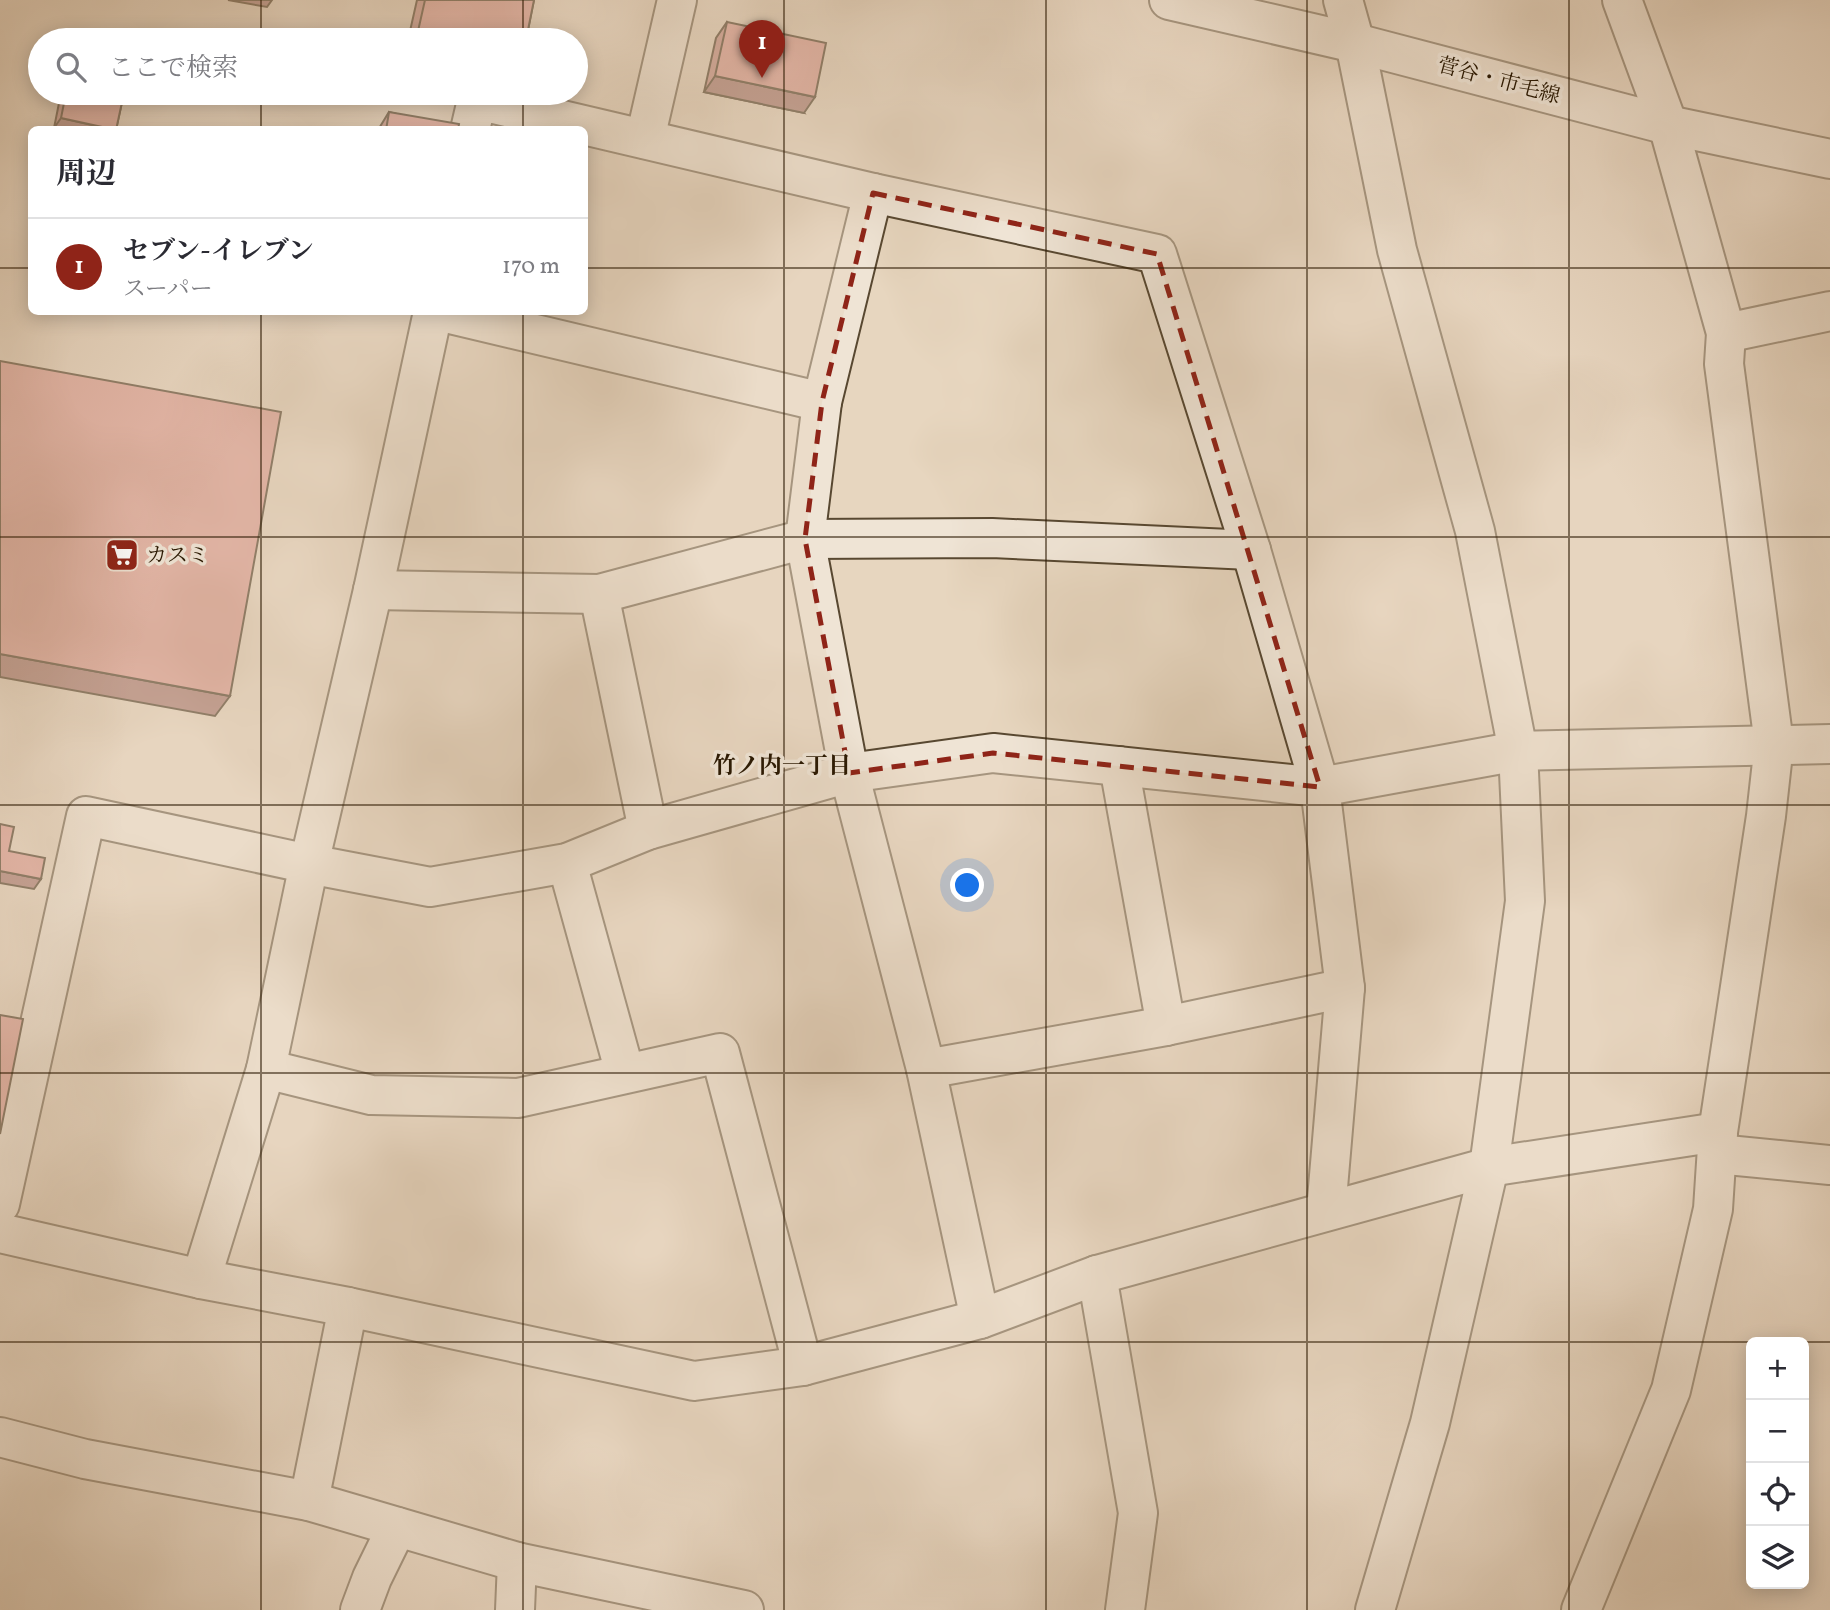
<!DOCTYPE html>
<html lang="ja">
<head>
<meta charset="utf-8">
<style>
  :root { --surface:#fff; --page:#f7f7f7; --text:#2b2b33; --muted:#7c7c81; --line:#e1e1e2; --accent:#8f2418 }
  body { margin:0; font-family:Vollkorn,"Noto Serif JP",serif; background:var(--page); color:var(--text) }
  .controls { position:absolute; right:21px; bottom:21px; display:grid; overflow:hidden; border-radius:10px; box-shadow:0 4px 18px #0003 }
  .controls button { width:63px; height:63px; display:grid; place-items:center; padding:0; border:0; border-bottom:2px solid var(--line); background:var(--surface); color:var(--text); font:35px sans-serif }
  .you { position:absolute; left:968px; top:886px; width:24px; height:24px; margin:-18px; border:5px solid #fff; border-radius:50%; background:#1a73e8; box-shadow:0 0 0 10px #1a73e833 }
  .badge { display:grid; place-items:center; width:46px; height:46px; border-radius:50%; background:var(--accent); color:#fff; font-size:23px; font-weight:700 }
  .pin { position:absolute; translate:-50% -58px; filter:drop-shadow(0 2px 4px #0008) }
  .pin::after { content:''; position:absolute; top:37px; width:24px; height:21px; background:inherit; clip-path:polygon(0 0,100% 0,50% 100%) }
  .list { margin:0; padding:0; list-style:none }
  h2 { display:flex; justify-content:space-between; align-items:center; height:91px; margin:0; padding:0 28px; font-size:30px }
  h2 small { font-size:23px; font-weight:400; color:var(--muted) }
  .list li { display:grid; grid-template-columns:46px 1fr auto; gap:21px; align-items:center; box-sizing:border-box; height:98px; padding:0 28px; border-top:2px solid var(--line) }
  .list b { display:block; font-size:26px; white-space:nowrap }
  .list p { margin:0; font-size:23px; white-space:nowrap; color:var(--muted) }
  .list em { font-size:23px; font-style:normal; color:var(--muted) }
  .icon { flex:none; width:38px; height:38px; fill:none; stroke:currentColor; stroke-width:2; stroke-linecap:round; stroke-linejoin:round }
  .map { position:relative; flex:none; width:1830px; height:1610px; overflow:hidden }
  .search { position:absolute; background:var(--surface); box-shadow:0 4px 18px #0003; left:28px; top:28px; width:560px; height:77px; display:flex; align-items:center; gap:18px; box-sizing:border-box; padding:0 24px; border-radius:38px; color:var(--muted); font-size:26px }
  .panel { position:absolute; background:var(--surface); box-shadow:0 4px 18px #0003; left:28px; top:126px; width:560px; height:189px; border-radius:10px }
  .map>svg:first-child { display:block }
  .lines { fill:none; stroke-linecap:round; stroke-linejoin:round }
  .minor-casing { stroke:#584831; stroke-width:42 }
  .minor { stroke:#efe4d5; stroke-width:38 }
  .wall { fill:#bf7c76; stroke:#291802; stroke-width:2 }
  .shaded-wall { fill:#9b6560; stroke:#291802; stroke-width:2 }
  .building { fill:#de9089; stroke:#291802; stroke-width:2 }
  .marked { fill:none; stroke:#8f2418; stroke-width:5; stroke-dasharray:14 9; stroke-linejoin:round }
  .grid { fill:none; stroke:#291802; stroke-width:2; stroke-opacity:0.55 }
  .labels { text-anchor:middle; stroke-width:7; stroke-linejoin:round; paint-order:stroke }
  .street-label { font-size:21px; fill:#291802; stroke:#efe4d5 }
  .poi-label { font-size:21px; fill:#291802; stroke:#efe4d5; text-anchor:start }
  .neighbourhood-label { font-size:23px; font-weight:bold; fill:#291802; stroke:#efe4d5 }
</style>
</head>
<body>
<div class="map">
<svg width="1830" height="1610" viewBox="0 0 1830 1610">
  <rect width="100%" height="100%" fill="#e7d6bf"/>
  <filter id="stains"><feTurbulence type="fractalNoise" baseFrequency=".00286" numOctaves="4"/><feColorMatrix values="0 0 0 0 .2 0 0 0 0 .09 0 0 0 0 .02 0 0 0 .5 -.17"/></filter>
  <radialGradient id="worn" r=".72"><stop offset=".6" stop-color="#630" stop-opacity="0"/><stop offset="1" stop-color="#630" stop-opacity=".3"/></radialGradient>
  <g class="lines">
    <defs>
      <g id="minor">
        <polyline points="1169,0 1355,43 1668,125 1830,159"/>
        <polyline points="1343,0 1355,43 1397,250 1475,531 1518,751 1525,901 1489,1167 1430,1423 1375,1610"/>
        <polyline points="470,130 477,100 873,193 1157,254 1251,550 1320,787 1345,988 1326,1211"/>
        <polyline points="645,139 677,0"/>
        <polyline points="873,193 822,402 805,539 849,773 926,1069 1166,1026 1345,988"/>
        <polyline points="442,312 822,402"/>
        <polyline points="1726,333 1830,311"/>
        <polyline points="373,590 599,594 805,539 992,538 1251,550"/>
        <polyline points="599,594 648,830"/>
        <polyline points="1119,766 1166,1026"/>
        <polyline points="567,863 625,1073"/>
        <polyline points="266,1069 371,1095 518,1098 720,1053 803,1366"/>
        <polyline points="926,1069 980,1319"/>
        <polyline points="1717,1154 1830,1165"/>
        <polyline points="0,1204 86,816 309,864 430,887 567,863 648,830 849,773 993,753 1320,787 1518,751 1830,744"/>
        <polyline points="0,1233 201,1279 348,1307 694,1381 803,1366 980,1319 1097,1275 1489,1167 1718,1132"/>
        <polyline points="1097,1275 1138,1513 1125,1610"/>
        <polyline points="201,1279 266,1069 309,864 373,590 433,312"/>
        <polyline points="0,1437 85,1459 309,1501 517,1562 744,1610"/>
        <polyline points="309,1501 348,1307"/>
        <polyline points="360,1610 372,1578 397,1527"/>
        <polyline points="515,1610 517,1562"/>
        <polyline points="1581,1610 1671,1390 1713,1209 1718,1132 1766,816 1774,744 1724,364 1726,333 1668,125 1622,0"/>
      </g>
    </defs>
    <use href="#minor" class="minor-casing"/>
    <use href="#minor" class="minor"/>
  </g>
  <g class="wall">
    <polygon points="417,0 534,0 526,40 408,40"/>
    <polygon points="727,22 804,113 704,92 716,38"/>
    <polygon points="61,93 124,93 116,130 60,130 54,128"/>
    <polygon points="389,112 458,130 378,130"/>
  </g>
  <g class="shaded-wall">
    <polygon points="228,0 272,0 267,7"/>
    <polygon points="715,76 815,97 804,113 704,92"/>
    <polygon points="61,118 114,130 60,130 54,128"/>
    <polygon points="0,654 230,696 215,716 0,677"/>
    <polygon points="0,871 41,879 34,889 0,883"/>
  </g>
  <g class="building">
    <polygon points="425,0 534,0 526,40 416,40"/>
    <polygon points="727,22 826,43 815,97 715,76"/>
    <polygon points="79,32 119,40 77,40"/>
    <polygon points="66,93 124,93 116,130 61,118"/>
    <polygon points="389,112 459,124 458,130 386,130"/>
    <polygon points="0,361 281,412 230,696 0,654"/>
    <polygon points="0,824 14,827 9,851 45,858 41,879 0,871"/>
    <polygon points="0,1015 23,1019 0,1134"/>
  </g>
  <path d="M0 0H1830V1610H0ZM873,193L1157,254L1320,787L993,753L849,773L805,539L822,402Z" fill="#e7d6bf" fill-opacity=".55" fill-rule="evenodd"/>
  <path class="marked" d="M873,193L1157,254L1320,787L993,753L849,773L805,539L822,402Z"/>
  <path class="grid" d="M261,0V40M523,0V40M784,0V1610M1046,0V1610M1307,0V1610M1569,0V1610M261,93V130M523,93V130M0,268H32M584,268H1830M261,312V1610M523,312V1610M0,537H1830M0,805H1830M0,1073H1830M0,1342H1830"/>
  <defs>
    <symbol id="supermarket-square" viewBox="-11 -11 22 22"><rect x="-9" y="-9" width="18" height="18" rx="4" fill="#8f2418" stroke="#efe4d5"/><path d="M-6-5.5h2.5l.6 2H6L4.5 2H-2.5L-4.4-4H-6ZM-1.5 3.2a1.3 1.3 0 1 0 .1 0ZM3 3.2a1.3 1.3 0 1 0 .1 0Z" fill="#fff"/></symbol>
  </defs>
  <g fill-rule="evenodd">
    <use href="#supermarket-square" x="103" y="536" width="38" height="38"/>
  </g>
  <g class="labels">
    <g class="street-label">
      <text transform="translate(1499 80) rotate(15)" y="7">菅谷・市毛線</text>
    </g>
    <g class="poi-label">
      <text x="146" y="562">カスミ</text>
    </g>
    <g class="neighbourhood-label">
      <text x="782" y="773">竹ノ内一丁目</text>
    </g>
  </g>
  <rect width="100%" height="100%" filter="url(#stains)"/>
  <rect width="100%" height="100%" fill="url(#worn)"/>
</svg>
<div class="controls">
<button>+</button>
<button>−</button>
<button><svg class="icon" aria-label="locate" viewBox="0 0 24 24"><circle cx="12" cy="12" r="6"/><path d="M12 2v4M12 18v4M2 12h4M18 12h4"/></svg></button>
<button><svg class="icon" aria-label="layers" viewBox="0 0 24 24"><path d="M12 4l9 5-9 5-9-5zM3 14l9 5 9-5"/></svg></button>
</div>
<div class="you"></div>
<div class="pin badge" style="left:762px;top:78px">1</div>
<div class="search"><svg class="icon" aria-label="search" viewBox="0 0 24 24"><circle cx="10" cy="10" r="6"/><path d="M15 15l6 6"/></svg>ここで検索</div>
<section class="panel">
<h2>周辺<small></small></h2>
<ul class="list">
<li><span class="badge">1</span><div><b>セブン-イレブン</b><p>スーパー</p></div><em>170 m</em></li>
</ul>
</section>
</div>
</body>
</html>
